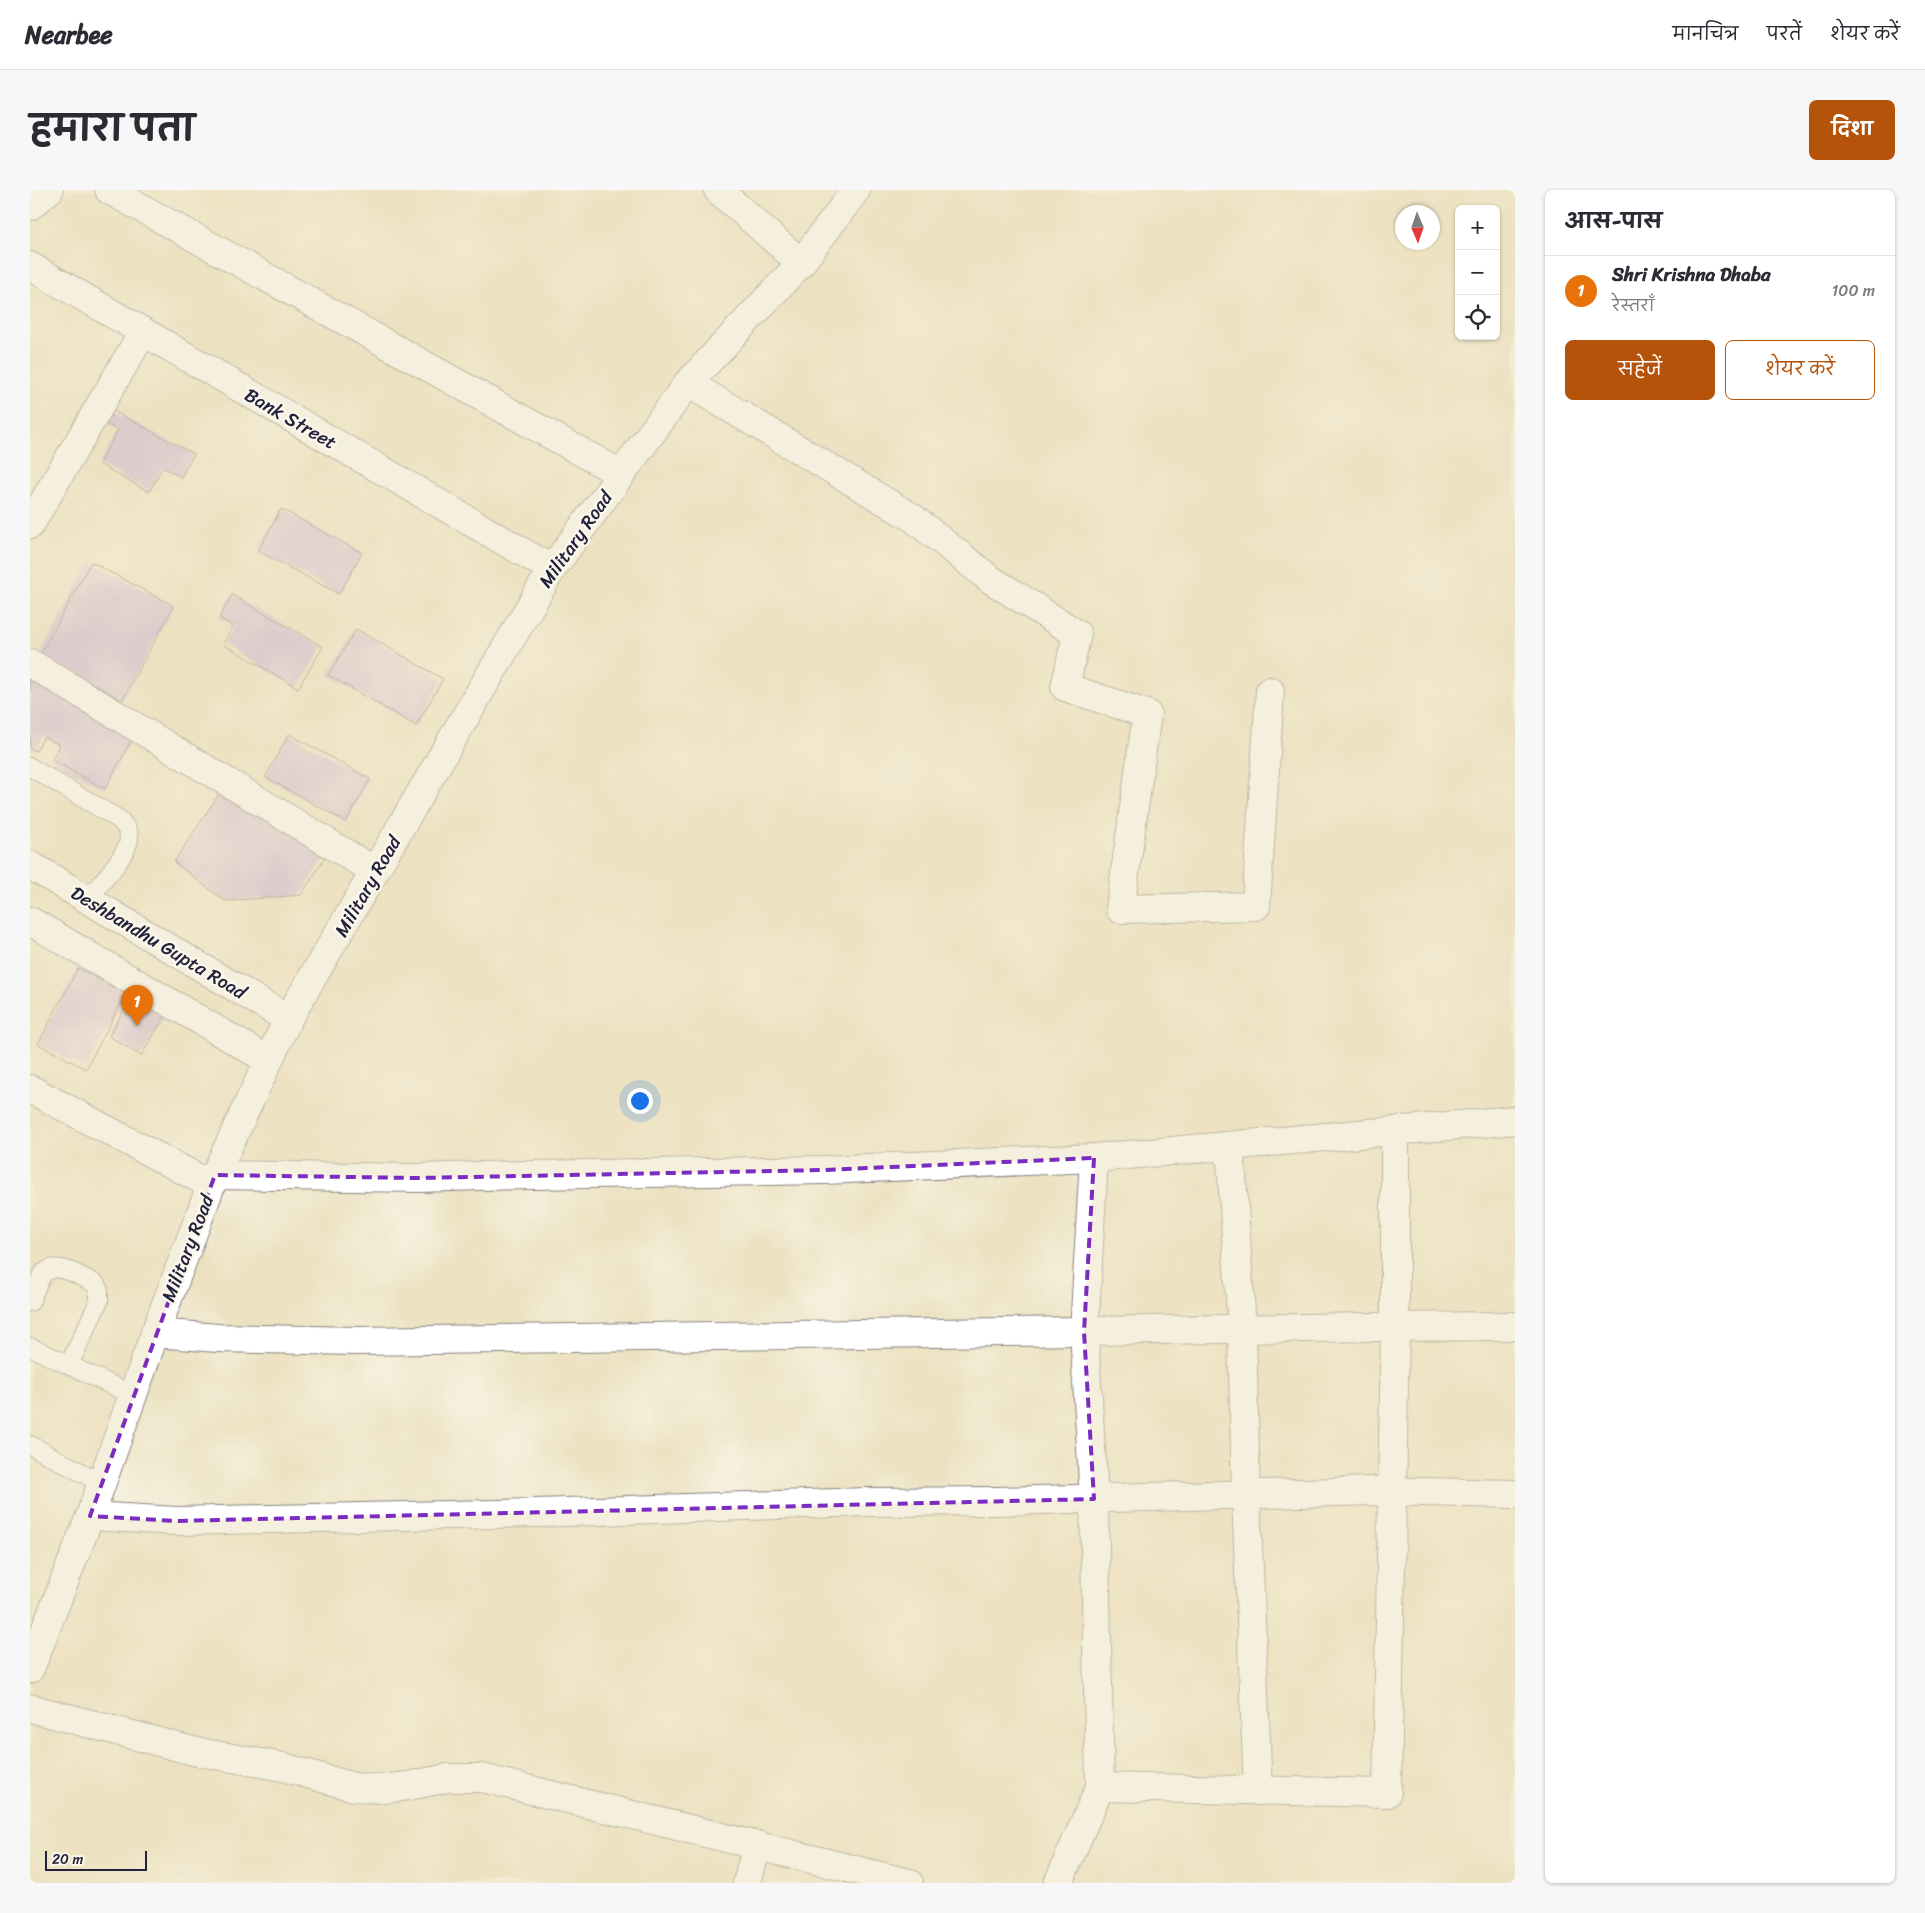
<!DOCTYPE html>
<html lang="hi">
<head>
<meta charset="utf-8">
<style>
  :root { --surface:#fff; --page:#f7f7f7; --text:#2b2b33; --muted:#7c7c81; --line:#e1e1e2; --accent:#b45309 }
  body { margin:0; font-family:Sriracha,"Playpen Sans Deva",sans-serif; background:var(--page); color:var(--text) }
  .controls { position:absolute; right:15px; top:15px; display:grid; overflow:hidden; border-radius:8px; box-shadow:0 1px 4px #0004 }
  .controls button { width:45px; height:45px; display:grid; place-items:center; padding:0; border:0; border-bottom:1px solid var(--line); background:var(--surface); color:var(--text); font:25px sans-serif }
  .compass { position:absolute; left:1365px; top:15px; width:45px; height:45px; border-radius:50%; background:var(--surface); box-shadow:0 1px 4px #0004; rotate:178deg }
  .scale { position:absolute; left:15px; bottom:12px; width:102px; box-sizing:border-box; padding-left:5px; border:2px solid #22223b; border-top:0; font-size:14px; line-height:18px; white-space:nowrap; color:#22223b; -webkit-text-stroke:4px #fbf7ec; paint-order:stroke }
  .you { position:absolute; left:609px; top:910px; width:18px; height:18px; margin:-12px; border:4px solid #fff; border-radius:50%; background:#1a73e8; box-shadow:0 0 0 8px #1a73e833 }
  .badge { display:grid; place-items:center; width:32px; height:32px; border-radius:50%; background:var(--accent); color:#fff; font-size:16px; font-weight:700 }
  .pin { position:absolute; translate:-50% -41px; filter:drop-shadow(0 1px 2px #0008) }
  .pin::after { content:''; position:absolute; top:26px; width:18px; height:15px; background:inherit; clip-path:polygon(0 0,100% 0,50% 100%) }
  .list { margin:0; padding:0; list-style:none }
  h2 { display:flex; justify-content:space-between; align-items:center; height:65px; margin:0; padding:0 20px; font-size:21px }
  h2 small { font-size:16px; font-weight:400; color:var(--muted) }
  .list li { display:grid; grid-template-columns:32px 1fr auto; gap:15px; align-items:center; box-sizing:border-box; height:70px; padding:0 20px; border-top:1px solid var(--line) }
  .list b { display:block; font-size:19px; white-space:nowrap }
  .list p { margin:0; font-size:16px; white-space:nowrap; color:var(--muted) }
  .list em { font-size:16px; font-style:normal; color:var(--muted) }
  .actions { display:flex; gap:10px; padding:15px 20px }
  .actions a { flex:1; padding:11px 0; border:1px solid var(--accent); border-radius:8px; text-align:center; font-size:18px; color:var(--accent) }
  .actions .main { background:var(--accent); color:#fff }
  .icon { flex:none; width:28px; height:28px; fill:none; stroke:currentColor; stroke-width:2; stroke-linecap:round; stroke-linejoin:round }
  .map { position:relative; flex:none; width:1485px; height:1693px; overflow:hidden; border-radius:8px }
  header { display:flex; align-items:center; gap:30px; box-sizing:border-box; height:70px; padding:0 25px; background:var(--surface); border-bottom:1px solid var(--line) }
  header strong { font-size:24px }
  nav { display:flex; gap:28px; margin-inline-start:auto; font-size:18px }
  .intro { display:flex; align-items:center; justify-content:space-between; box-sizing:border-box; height:120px; padding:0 30px }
  h1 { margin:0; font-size:35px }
  .button { padding:12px 22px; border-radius:8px; background:var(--accent); color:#fff; font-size:18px; font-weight:700 }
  main { display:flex; gap:30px; padding:0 30px }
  aside { flex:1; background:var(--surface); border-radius:8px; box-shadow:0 1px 4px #0004 }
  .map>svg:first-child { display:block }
  .building { fill:#cab1d9 }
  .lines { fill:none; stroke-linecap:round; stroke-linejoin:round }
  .service-casing { stroke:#87827e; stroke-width:20 }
  .minor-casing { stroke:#87827e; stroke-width:30 }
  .tertiary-casing { stroke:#87827e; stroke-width:30 }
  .service { stroke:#fff; stroke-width:18 }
  .minor { stroke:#fff; stroke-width:28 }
  .tertiary { stroke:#fff; stroke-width:28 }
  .marked { fill:none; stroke:#7b2cbf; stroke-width:4; stroke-dasharray:10 6; stroke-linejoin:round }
  .labels { text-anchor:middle; stroke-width:5; stroke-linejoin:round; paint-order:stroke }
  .street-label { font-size:19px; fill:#22223b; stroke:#fbf7ec }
</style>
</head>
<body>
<header>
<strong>Nearbee</strong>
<nav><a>मानचित्र</a><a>परतें</a><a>शेयर करें</a></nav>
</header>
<div class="intro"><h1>हमारा पता</h1><a class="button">दिशा</a></div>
<main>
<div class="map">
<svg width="1485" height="1693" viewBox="0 0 1485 1693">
  <rect width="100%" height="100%" fill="#fbf7ec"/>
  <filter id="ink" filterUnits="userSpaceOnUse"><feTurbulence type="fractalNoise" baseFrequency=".02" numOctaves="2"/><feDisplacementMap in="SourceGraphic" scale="10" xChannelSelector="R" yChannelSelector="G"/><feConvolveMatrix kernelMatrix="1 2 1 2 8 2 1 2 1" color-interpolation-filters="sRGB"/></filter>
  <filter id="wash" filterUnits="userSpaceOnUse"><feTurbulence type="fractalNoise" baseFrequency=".0096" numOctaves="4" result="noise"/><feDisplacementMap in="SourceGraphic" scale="20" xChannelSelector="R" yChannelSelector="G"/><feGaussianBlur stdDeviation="1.12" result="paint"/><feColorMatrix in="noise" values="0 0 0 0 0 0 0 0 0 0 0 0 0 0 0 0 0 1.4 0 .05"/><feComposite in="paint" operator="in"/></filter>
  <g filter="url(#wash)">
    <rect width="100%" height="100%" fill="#ece2c1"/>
    <g id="blocks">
      <g class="building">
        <polygon points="76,217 164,264 151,287 133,277 119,302 69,274 88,240 69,230"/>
        <polygon points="251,319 332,363 309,404 228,361"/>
        <polygon points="61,372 144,416 92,510 10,465"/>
        <polygon points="202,405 293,457 268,498 193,454 203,436 189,428"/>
        <polygon points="326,439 413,489 386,536 298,485"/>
        <polygon points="0,482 107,540 75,599 22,570 30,555 14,547 6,561 0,558"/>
        <polygon points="259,544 340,589 316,632 235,587"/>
        <polygon points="195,595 300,660 271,705 195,711 144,672"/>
        <polygon points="48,778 96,804 56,879 8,854"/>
        <polygon points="102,806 135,826 111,866 79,846"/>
      </g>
    </g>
  </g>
  <g filter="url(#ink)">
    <use href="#blocks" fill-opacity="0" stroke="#87827e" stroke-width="1"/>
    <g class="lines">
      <defs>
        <g id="service">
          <path d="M0,577L90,630C94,635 99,640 99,647C100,663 68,696 58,709"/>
          <path d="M0,1112C4,1104 8,1090 14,1083C27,1070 53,1088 66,1094L69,1101V1111L39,1175"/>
          <polyline points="0,1157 103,1205"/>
          <polyline points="0,1255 71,1293"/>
        </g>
        <g id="minor">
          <polyline points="79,0 591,284"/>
          <polyline points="688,0 771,73"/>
          <polyline points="0,16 19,0"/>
          <polyline points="658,193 883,328 960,389 1047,444 1035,497 1117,524 1090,719 1226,716 1240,501"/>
          <polyline points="0,335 113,142"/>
          <polyline points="0,473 345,681"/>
          <polyline points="0,899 181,995"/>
          <polyline points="1200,956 1212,1139 1216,1305 1228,1601"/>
          <polyline points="125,1143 188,1148 327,1151 1348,1137 1485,1136"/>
          <polyline points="60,1326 147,1331 506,1323 837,1312 967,1311 1344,1301 1485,1304"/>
          <polyline points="0,1518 163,1561 253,1577 324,1597 352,1599 378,1596 418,1588 452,1588 879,1693"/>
          <polyline points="1070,1597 1357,1603 1365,1137 1365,941"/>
          <polyline points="717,1693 727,1655"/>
          <polyline points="1028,1693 1070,1597 1064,1309 1054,1142 1064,968"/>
        </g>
        <g id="tertiary">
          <polyline points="0,76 522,379"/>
          <polyline points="0,675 258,829"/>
          <polyline points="0,731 238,870"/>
          <polyline points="185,985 388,988 450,986 794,980 1064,968 1485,930"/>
          <polyline points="0,1479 60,1326 125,1143 185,985 258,829 522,379 658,193 771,73 826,0"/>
        </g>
      </defs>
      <use href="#service" class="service-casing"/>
      <use href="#minor" class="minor-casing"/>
      <use href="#tertiary" class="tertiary-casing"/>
      <use href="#service" class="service"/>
      <use href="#minor" class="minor"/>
      <use href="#tertiary" class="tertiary"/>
    </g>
  </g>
  <path d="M0 0H1485V1693H0ZM1064,968L1054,1142L1064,1309L147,1331L60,1326L185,985L388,988L794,980Z" fill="#ece2c1" fill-opacity=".55" fill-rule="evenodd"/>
  <path class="marked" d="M1064,968L1054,1142L1064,1309L147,1331L60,1326L185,985L388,988L794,980Z"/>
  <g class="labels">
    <g class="street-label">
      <text transform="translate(261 228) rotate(30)" y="7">Bank Street</text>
      <text transform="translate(545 349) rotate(-55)" y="7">Military Road</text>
      <text transform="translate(337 696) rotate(-60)" y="7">Military Road</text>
      <text transform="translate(129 752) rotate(31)" y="7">Deshbandhu Gupta Road</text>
      <text transform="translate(157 1058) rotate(-69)" y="7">Military Road</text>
    </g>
  </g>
</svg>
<div class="controls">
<button>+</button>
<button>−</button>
<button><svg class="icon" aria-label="locate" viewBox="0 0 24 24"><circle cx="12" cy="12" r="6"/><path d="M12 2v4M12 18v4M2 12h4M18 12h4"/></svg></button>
</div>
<svg class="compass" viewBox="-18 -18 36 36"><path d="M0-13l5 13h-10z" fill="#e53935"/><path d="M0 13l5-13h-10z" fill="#7c7c81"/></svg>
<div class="scale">20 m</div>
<div class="you"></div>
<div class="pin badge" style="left:107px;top:836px;background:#e8710a">1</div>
</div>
<aside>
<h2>आस-पास<small></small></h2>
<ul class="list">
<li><span class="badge" style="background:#e8710a">1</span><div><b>Shri Krishna Dhaba</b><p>रेस्तराँ</p></div><em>100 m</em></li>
</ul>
<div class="actions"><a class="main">सहेजें</a><a>शेयर करें</a></div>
</aside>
</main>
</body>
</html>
